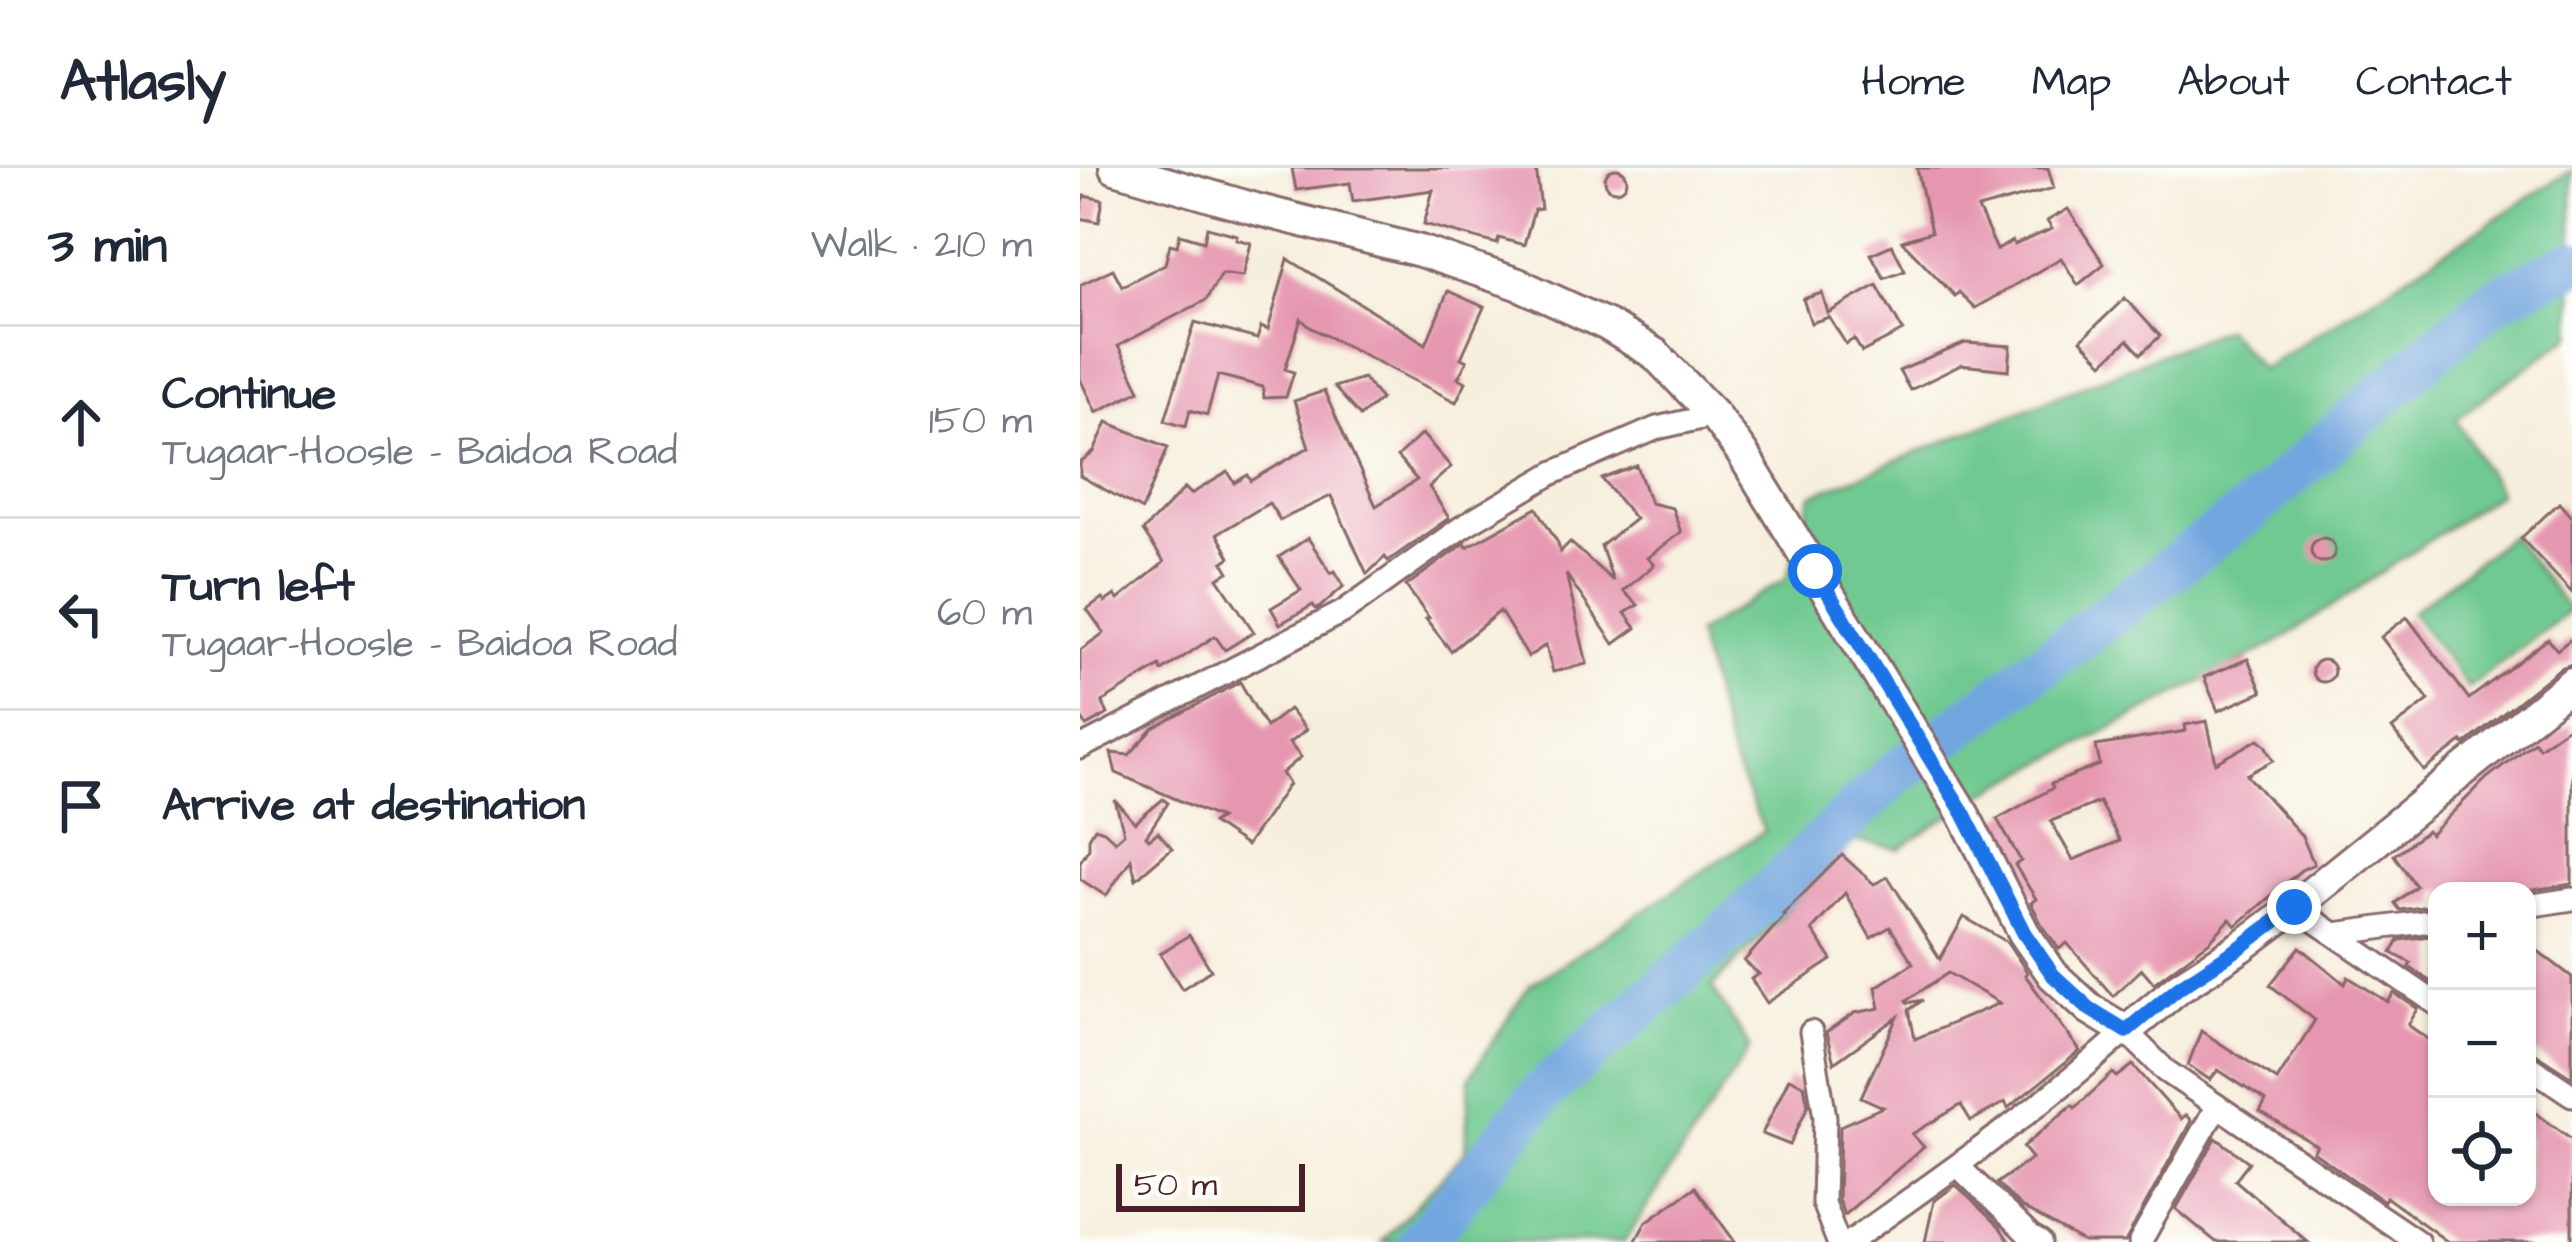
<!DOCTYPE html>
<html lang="en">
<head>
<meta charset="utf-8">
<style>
  :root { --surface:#fff; --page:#f6f6f7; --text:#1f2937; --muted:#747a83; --line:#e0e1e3 }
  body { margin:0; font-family:"Architects Daughter",sans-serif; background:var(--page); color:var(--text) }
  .controls { position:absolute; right:36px; bottom:36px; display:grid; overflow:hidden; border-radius:24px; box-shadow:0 3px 9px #0004 }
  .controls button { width:108px; height:108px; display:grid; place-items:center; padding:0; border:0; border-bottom:3px solid var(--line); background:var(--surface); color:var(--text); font:60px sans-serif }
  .scale { position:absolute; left:36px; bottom:30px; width:189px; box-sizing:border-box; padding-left:12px; border:6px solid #4a1f2b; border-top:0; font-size:33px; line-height:42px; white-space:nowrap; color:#4a1f2b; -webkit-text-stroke:9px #fdfcf7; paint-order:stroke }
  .stop { position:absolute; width:36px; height:36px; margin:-27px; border:9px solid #1a73e8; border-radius:50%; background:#fff }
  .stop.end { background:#1a73e8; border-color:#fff; box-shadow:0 3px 12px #0008 }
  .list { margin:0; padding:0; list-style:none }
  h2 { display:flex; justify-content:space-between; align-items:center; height:156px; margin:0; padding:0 48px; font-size:51px }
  h2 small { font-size:39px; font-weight:400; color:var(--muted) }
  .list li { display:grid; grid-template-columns:78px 1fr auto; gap:36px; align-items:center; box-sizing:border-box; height:192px; padding:0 48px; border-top:3px solid var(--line) }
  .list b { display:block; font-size:45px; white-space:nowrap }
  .list p { margin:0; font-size:39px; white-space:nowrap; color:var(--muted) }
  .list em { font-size:39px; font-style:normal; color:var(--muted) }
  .icon { flex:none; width:66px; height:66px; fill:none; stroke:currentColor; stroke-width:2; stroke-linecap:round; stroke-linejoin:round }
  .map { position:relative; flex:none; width:1492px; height:1074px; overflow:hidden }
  header { display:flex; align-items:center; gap:72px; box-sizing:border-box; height:168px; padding:0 60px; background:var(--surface); border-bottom:3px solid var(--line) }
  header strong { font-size:57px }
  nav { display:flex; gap:66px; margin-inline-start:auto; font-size:42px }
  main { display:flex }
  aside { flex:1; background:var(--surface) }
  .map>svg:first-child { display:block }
  .green { fill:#6fc991; stroke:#5c745e; stroke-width:3 }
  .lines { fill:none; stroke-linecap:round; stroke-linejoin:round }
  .river { stroke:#72a6df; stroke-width:45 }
  .building { fill:#e697b0; fill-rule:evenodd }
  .minor-casing { stroke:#876869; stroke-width:27 }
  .secondary-casing { stroke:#876869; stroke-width:36 }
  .minor { stroke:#fff; stroke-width:21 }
  .secondary { stroke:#fff; stroke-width:30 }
  .route { stroke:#1a73e8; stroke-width:15 }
</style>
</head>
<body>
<header>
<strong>Atlasly</strong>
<nav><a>Home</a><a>Map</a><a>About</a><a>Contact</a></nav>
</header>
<main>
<aside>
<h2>3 min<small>Walk · 210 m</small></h2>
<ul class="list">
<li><svg class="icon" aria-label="ahead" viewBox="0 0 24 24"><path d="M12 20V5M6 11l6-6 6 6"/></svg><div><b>Continue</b><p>Tugaar-Hoosle - Baidoa Road</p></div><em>150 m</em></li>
<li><svg class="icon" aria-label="left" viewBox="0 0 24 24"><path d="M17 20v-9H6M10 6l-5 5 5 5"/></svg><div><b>Turn left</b><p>Tugaar-Hoosle - Baidoa Road</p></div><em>60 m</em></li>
<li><svg class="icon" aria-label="arrive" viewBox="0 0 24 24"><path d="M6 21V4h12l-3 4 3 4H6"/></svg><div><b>Arrive at destination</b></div></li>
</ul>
</aside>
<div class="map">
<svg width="1492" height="1074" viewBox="0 0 1492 1074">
  <rect width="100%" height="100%" fill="#fdfcf7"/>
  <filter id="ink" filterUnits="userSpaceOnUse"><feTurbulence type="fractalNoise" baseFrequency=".00833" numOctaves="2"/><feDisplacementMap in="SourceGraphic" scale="24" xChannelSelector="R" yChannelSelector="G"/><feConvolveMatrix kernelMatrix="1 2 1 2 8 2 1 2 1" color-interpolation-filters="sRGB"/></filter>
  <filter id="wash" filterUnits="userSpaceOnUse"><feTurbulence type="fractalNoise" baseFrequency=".004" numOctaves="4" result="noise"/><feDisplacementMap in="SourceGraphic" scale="48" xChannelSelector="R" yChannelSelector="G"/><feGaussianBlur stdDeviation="2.7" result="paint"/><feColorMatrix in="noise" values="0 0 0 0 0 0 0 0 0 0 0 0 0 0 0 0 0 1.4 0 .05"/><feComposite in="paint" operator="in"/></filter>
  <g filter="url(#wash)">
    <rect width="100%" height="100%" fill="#f7efdd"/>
    <g class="green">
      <polygon points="1492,2 1492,167 1376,250 1419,325 1202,472 903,626 819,681 775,673 632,819 670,880 544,1074 302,1074 385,984 390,909 449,818 684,663 651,590 616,466 707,410 732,327 1145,160 1181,201"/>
      <polygon points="1431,367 1489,443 1388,520 1331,444"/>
    </g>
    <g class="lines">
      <polyline class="river" points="341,1074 464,923 660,753 812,608 1169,343 1412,133 1492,95"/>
    </g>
    <g id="blocks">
      <g class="building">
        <polygon points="212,0 456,0 461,41 454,42 444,77 419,70 417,76 344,56 353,22 273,33 270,15 216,22"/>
        <polygon points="837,0 968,0 974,20 898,41 917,82 932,73 934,77 972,61 967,53 988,41 1024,96 998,117 981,90 895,140 879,124 875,128 822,73 851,64"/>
        <circle cx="536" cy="12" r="11"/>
        <polygon points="4,28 23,32 19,54 0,50"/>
        <polygon points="127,59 157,67 156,71 171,75 163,108 141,105 126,132 38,178 60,222 16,244 0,211 0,117 33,101 42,118 85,96 90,76 97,78 100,66 124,73"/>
        <polygon points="812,77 825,102 804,110 791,86"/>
        <polygon points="208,91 346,176 368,123 404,139 381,190 387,193 378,210 386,214 376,234 230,159 221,151 205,201 214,204 206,229 184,230 183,219 138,207 127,247 110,242 106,258 85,252 115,154 177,171 181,159 188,162"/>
        <polygon points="797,117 823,163 782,184 774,171 766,176 749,149 731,155 723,131 742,125 748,145"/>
        <polygon points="1045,130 1080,168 1061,186 1048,172 1023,195 1001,172"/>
        <polygon points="885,175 931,178 929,202 881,197 830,222 819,203"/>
        <polygon points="283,210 301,231 280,248 254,219"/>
        <polygon points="244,223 296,338 337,312 317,289 342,266 371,299 349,319 369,350 308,393 305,389 287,406 251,328 200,352 189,335 137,366 150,389 143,394 149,404 138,410 174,464 145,482 135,468 82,503 80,498 22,534 28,546 7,558 0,548 0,482 24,465 7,441 22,430 25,434 35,427 38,432 81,397 84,394 63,363 105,320 111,326 148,304 155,315 168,307 171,313 229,279 214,233"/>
        <polygon points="27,254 88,279 62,342 0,308 0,295 14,284"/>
        <polygon points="557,298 570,335 592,340 601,364 567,390 574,397 543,423 558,437 545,445 556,460 534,476 486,406 507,496 473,504 466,477 448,489 420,443 371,483 346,451 349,450 326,418 385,375 387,379 457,340 478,375 480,384 490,374 533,413 521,378 555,351 522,311"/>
        <polygon points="1479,335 1492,350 1492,425 1441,370"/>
        <polygon points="228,370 251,405 255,403 264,418 239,440 236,441 233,437 200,456 191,440 221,422 199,389"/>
        <circle cx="1243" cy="382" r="12"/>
        <polygon points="1327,449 1389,531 1468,471 1477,482 1492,470 1492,496 1480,500 1384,577 1382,574 1344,603 1312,561 1349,532 1301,469"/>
        <polygon points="1168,491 1182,524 1138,543 1124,509"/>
        <circle cx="1243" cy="503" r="11"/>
        <polygon points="160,514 186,559 209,541 226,562 209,575 221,589 202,605 209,616 166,678 132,655 140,650 36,605 31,585 49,587 74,560"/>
        <path d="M1127,553L1136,595L1179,571L1186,577L1194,592L1167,607L1222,668L1234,696L1221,702L1156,758L1150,751L1130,773L1074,815L1062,801L1033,828L987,775L979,781L961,755L951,735L956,731L935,697L941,693L917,651L973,620L971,616L1020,597L1016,578L1106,563L1105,557ZM1019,634L1040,673L993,692L971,653Z"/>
        <polygon points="1492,556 1492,716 1446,723 1357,723 1357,737 1320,742 1315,735 1336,718 1314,687 1347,663 1350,667 1407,610 1454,573 1459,579"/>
        <polygon points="83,631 88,635 66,668 69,671 78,664 92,680 56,711 51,691 26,728 0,711 0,694 9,680 9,670 15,660 24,663 35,673 44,665 35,632 55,655"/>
        <path d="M762,687L794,716L808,709L860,791L884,749L927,774L947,804L945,807L1000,883L928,940L925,934L891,953L881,937L832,966L844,979L764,1047L758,1032L760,958L803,939L781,929L818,849L754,895L746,865L775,845L800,840L796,819L833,795L810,759L791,770L765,725L732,762L752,792L687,835L671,811L679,806L664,793L705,747L703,746ZM868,805L920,835L835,871L829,842L843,832L828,835L827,832Z"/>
        <polygon points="109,767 131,802 102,821 80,786"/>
        <polygon points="1357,767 1357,818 1329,799 1331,795 1312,785 1319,772"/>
        <polygon points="1220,779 1265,816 1268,809 1308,834 1314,825 1338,841 1328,857 1357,877 1357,1029 1447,1029 1447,939 1492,971 1492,1074 1368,1074 1306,1029 1304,1033 1233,984 1237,978 1180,944 1186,933 1138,902 1130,912 1108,897 1121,863 1197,912 1235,852 1190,817"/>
        <polygon points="1458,783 1492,809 1492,909 1455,885 1447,882 1447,797"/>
        <polygon points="1053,897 1101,951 1106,947 1111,953 1045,1074 1003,1074 941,1039 917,1015 952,990 943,979 992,937 995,940 1033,905 1037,909"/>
        <polygon points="709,910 724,917 728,937 710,977 682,966"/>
        <polygon points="1136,970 1169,994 1155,1012 1228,1074 1136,1074 1096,1041"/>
        <polygon points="876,1017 920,1060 930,1074 845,1074 854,1033"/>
        <polygon points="615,1019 655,1074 555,1074 566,1054"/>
      </g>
    </g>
  </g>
  <g filter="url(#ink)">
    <use href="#blocks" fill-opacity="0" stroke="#876869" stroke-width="3"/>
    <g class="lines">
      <defs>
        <g id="minor">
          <polyline points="0,580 263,444 382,359 473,305 577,260 634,247"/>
          <polyline points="1447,738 1492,731"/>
          <polyline points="1214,739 1357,836"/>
          <polyline points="1255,766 1357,752"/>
          <polyline points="731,864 745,949 743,1035 758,1074"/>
          <polyline points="1447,897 1492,927"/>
          <polyline points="878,998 951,1069 960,1074"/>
          <path d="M770,1074C864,1007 960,941 1046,863L1086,903L1338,1074"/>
          <polyline points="1060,1074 1137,938"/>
        </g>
        <polyline id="secondary" points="35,0 175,41 340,83 438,116 527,157 575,186 634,247 662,285 884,647 944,765 973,807 1010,841 1046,863 1099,819 1161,779 1214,739 1492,515"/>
      </defs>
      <use href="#minor" class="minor-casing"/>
      <use href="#secondary" class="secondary-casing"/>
      <use href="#minor" class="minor"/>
      <use href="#secondary" class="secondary"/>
    </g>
  </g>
  <g class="lines" filter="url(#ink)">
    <polyline class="route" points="735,403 884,646 944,765 973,807 1010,841 1046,863 1099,819 1161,779 1214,739"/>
  </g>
</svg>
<div class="controls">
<button>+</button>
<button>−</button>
<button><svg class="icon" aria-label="locate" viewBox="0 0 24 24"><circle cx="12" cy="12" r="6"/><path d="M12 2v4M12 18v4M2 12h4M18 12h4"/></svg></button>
</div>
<div class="scale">50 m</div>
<div class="stop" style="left:735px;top:403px"></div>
<div class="stop end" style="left:1214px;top:739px"></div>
</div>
</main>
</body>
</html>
